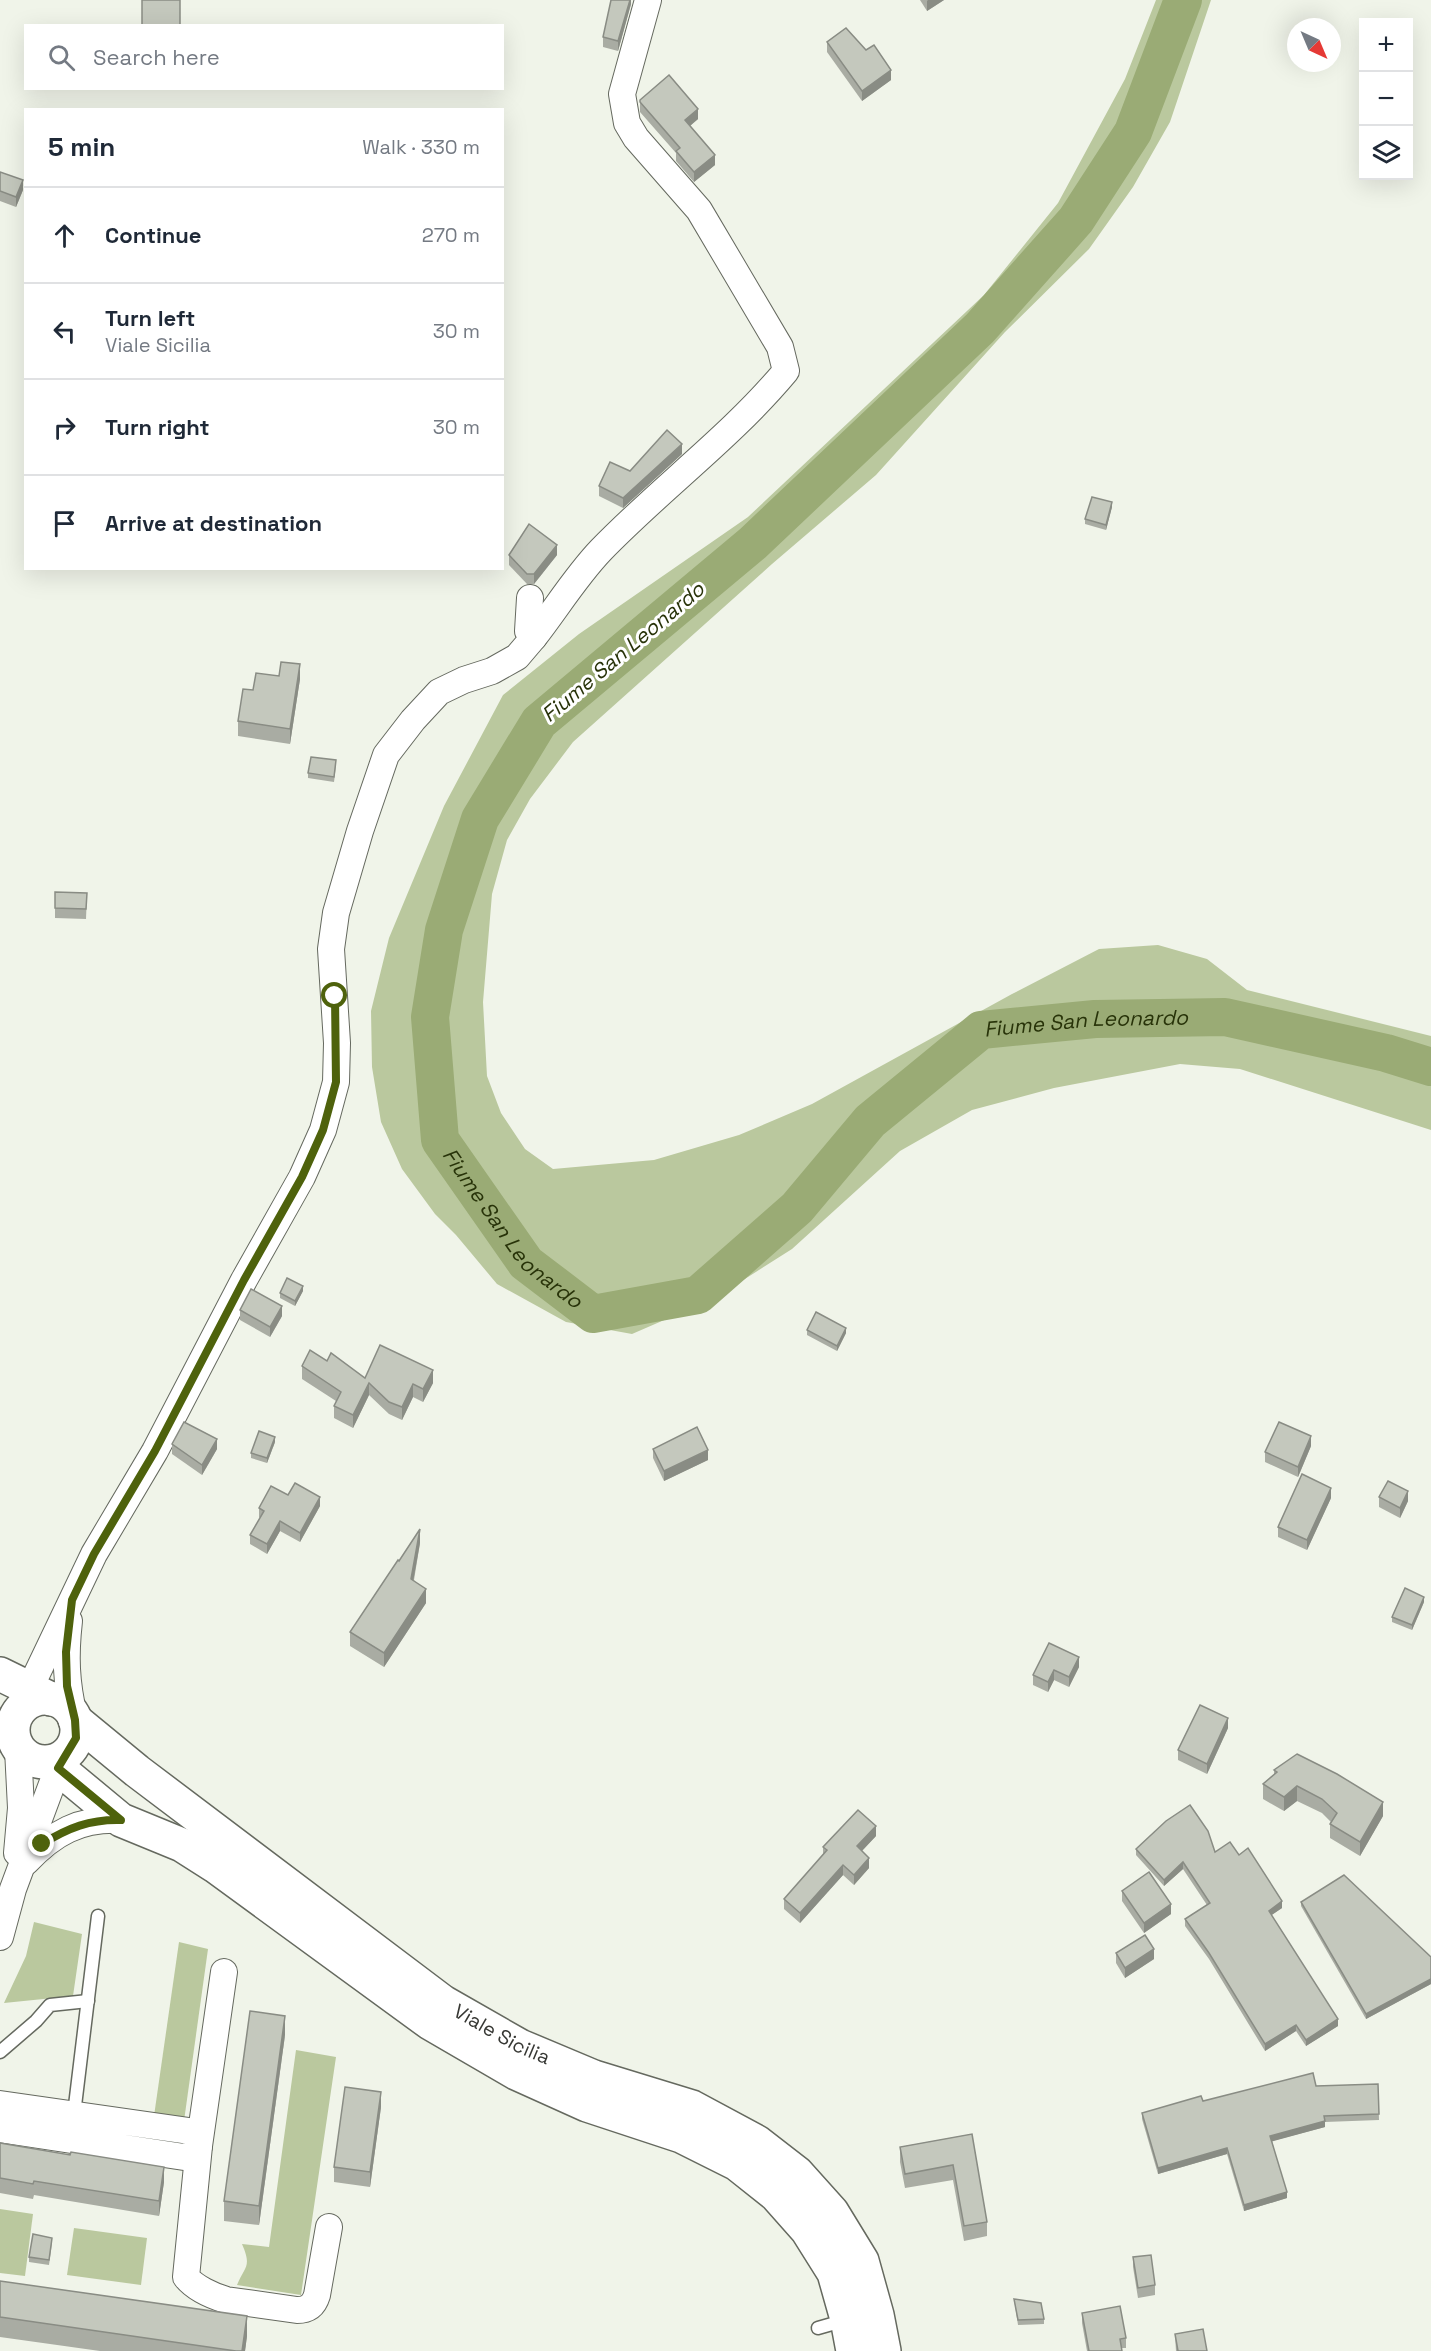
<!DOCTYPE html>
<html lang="en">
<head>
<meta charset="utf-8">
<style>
  :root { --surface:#fff; --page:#f6f6f7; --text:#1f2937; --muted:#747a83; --line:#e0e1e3 }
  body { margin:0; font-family:"Space Grotesk",sans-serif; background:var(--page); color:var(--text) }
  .controls { position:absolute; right:18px; top:18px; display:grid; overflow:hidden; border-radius:0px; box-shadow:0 6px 24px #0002 }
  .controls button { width:54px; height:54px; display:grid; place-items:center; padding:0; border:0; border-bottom:2px solid var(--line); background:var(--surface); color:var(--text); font:30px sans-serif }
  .compass { position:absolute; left:1287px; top:18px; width:54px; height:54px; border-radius:50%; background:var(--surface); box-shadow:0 6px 24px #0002; rotate:136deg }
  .stop { position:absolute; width:18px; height:18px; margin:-14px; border:4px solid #4e620c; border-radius:50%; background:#fff }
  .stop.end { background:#4e620c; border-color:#fff; box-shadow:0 2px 6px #0008 }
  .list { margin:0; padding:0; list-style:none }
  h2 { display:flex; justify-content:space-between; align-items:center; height:78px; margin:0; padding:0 24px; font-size:26px }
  h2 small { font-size:20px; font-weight:400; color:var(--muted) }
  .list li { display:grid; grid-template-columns:39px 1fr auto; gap:18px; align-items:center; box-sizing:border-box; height:96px; padding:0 24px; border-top:2px solid var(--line) }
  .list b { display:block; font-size:22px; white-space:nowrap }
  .list p { margin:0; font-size:20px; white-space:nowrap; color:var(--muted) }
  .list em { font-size:20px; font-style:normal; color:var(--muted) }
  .icon { flex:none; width:33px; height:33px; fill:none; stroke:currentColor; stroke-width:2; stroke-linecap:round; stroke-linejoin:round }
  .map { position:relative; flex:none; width:1431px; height:2351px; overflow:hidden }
  .search { position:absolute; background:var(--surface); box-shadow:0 6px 24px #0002; left:24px; top:24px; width:480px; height:66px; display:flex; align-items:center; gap:15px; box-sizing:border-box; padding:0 21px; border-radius:0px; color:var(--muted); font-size:22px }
  .panel { position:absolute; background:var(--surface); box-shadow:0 6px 24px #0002; left:24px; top:108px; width:480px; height:462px; border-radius:0px }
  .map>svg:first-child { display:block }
  .green { fill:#bac89e }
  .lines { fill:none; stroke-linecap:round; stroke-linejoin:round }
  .river { stroke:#9aab75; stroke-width:38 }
  .lane-casing { stroke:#65695f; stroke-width:15 }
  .street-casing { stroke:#65695f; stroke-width:28 }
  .secondary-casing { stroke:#65695f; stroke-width:36 }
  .lane { stroke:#fff; stroke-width:12 }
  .street { stroke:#fff; stroke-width:26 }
  .secondary { stroke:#fff; stroke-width:33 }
  .wall { fill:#a9aca3 }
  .shaded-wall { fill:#898c84 }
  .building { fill:#c4c8bd; stroke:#898c84; stroke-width:1.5 }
  .route { stroke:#4e620c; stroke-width:8 }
  .labels { text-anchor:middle; stroke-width:6; stroke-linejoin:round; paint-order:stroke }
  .street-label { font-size:20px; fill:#373834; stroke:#fff }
  .water-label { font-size:21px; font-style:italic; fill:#283309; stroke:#fff }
</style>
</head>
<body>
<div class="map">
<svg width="1431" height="2351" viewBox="0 0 1431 2351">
  <rect width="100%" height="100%" fill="#f0f4e9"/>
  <g class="green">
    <polygon points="1156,0 1211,0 1170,122 1133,187 1089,249 1005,332 876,475 772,564 573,742 530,799 507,840 492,894 483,1002 487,1076 501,1113 525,1149 553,1169 654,1160 739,1135 812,1104 1012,994 1099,949 1158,945 1207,959 1247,990 1431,1036 1431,1130 1240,1069 1180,1064 1054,1088 972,1110 900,1151 792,1249 715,1298 632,1334 566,1322 497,1284 456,1235 435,1214 402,1169 381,1122 372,1067 371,1011 389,938 444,806 503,695 579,634 748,517 984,295 1058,203 1125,79"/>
    <polygon points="34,1922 82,1934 73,1996 4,2003 26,1956"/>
    <polygon points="179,1942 208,1949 184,2121 154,2116"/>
    <path d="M296,2050L336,2057L301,2295L237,2285C245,2266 252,2267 242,2244L269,2247Z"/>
    <polygon points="0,2209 33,2214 25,2276 0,2273"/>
    <polygon points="74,2228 147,2238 141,2285 67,2275"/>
  </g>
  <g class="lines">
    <path class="river" id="s1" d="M1183,0L1133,132L1076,220L980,328L753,543L539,722L480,819L444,930L430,1017L440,1140L526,1263L593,1314L698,1295L797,1208L870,1121L981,1030L1095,1019L1225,1017L1386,1053L1431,1067"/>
    <defs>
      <g id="lane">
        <polyline points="0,2052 36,2021 50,2005 88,2001"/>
        <polyline points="74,2114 98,1916"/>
        <polyline points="818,2328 846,2320"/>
      </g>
      <g id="street">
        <path d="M534,637C556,609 576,576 601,550C661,488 731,437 786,371L780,347L699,210L636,138L627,123L622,94L648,0"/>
        <path d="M69,1621C65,1656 66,1682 74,1716"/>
        <polyline points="20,1709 94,1554 155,1451 244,1280 302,1177 323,1130 336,1082 337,1043 331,949 336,913 360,831 386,755 413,720 439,692 464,680 492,671 517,657 534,637 528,631 530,598"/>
        <polyline points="17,1853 21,1808 18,1749"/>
        <path d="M26,1862C53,1833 80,1818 121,1820"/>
        <polyline points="0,1937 13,1889 58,1768 67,1754"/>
        <path d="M224,1972L199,2146L186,2277C195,2288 213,2296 226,2300L297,2310C308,2310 314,2305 317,2295L329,2227"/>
        <polyline points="0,2104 189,2131 196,2135 199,2146 195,2153 184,2157 0,2129"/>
      </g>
      <g id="secondary">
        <polyline points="0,1674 51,1699"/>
        <circle cx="45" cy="1730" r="32"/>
        <path id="s2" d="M75,1720L137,1771L443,2002L520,2046L594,2077L692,2107L757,2142L797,2173L832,2212L862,2261L877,2315L884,2351"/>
        <polyline points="51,1762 121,1820 182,1845 215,1866 430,2023 516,2073 587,2105 681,2136 737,2164 776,2195 807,2230 834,2273 847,2319 853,2351"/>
      </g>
    </defs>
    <use href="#lane" class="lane-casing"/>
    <use href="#street" class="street-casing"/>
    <use href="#secondary" class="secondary-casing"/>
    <use href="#lane" class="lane"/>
    <use href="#street" class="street"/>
    <use href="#secondary" class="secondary"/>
  </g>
  <g class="wall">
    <polygon points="631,0 631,4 618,51 603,47 603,37"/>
    <polygon points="920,0 944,0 927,11"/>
    <polygon points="827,42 866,50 891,80 862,101 827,52"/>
    <polygon points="640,100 698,119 690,126 715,165 694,182 676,161 676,153 640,112"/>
    <polygon points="0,172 23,190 16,207 0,201"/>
    <polygon points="682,454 623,508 599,496 599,486 630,471"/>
    <polygon points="1112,507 1106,530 1085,524 1085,519"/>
    <polygon points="509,555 557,555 534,584 527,584 509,565"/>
    <polygon points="300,679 290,744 238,736 238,721 253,690"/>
    <polygon points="336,765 334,782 308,778 308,773"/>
    <polygon points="87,893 86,919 55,918 55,908"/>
    <polygon points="303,1291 295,1306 280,1298 280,1293"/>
    <polygon points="240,1310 282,1316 270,1337 240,1320"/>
    <polygon points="807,1330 846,1333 837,1351 807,1335"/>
    <polygon points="327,1361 365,1378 433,1383 423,1402 413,1397 402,1420 389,1414 369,1395 353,1428 334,1418 334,1406 336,1401 302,1379 302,1366"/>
    <polygon points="275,1442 267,1463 251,1458 251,1453"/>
    <polygon points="172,1444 217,1449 202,1475 172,1454"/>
    <polygon points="1311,1446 1298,1477 1265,1462 1265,1452"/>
    <polygon points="653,1449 708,1460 664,1481 653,1458"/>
    <polygon points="288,1495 320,1506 300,1542 280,1531 267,1554 250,1544 250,1535 260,1518 259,1517 259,1508"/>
    <polygon points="1379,1497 1408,1501 1400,1518 1379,1507"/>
    <polygon points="1331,1498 1307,1550 1278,1537 1278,1527"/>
    <polygon points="420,1543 414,1580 426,1603 384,1667 350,1646 350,1632 399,1561"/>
    <polygon points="1424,1602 1412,1630 1392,1622 1392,1617"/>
    <polygon points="1049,1643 1079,1667 1069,1687 1054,1680 1048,1692 1033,1685 1033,1675"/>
    <polygon points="1228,1728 1207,1774 1178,1760 1178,1750"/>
    <polygon points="1274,1770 1383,1816 1360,1856 1330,1838 1330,1824 1331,1822 1322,1813 1297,1801 1284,1811 1263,1799 1263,1784 1274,1775"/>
    <polygon points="876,1836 862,1851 869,1868 854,1885 843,1875 800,1923 784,1909 784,1899 823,1855 823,1847"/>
    <polygon points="1136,1849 1215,1852 1239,1855 1282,1908 1271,1915 1338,2026 1306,2046 1296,2031 1265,2051 1209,1959 1185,1926 1185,1919 1207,1905 1183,1869 1164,1886 1136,1855"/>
    <polygon points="1122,1891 1171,1914 1144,1933 1122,1901"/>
    <polygon points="1301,1902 1431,1957 1431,1984 1366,2019 1301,1906"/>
    <polygon points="1116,1953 1154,1959 1125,1978 1116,1963"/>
    <polygon points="285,2035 259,2225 224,2221 224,2201"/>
    <polygon points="1378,2084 1379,2120 1325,2122 1325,2127 1272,2141 1287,2198 1244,2211 1227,2154 1158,2174 1142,2119 1142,2113 1203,2101 1316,2086"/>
    <polygon points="381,2107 370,2187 334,2182 334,2167"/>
    <polygon points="972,2134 987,2222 987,2236 964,2241 953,2180 905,2188 900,2162 900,2147"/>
    <polygon points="0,2143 164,2182 159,2216 34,2195 33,2199 0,2193"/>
    <polygon points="52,2243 49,2265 29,2262 29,2257"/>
    <polygon points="1133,2257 1155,2285 1155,2295 1138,2298 1133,2267"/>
    <polygon points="0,2281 247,2336 245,2351 100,2351 0,2337"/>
    <polygon points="1014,2299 1044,2319 1044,2324 1018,2325"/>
    <polygon points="1082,2313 1126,2338 1126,2348 1122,2348 1122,2351 1087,2351 1082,2323"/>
    <polygon points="1175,2334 1207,2351 1176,2351"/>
  </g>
  <g class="shaded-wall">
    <polygon points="630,0 631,0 631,4 618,51 618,41"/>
    <polygon points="928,0 944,0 927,11 927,1"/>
    <polygon points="891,70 891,80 862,101 862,91"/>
    <polygon points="698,109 698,119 685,130 685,120"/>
    <polygon points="715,155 715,165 694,182 694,172"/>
    <polygon points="23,180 23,190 16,207 16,197"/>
    <polygon points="682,444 682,454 623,508 623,498"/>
    <polygon points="1112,502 1112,507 1106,530 1106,525"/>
    <polygon points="557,545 557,555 534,584 534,574"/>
    <polygon points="300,664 300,679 290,744 290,729"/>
    <polygon points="303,1286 303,1291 295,1306 295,1301"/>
    <polygon points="282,1306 282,1316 270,1337 270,1327"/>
    <polygon points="846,1328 846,1333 837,1351 837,1346"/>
    <polygon points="433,1370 433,1383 423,1402 423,1389"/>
    <polygon points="369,1383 369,1395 353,1428 353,1415"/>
    <polygon points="413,1384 413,1397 402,1420 402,1407"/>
    <polygon points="1311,1436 1311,1446 1298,1477 1298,1467"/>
    <polygon points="275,1437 275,1442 267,1463 267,1458"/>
    <polygon points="217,1439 217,1449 202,1475 202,1465"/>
    <polygon points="708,1450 708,1460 664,1481 664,1471"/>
    <polygon points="1331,1488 1331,1498 1307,1550 1307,1540"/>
    <polygon points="1408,1491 1408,1501 1400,1518 1400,1508"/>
    <polygon points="320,1497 320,1506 300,1542 300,1533"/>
    <polygon points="280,1521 280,1531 267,1554 267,1544"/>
    <polygon points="420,1529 420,1543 411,1593 411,1579"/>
    <polygon points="426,1589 426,1603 384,1667 384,1653"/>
    <polygon points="1424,1597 1424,1602 1412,1630 1412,1625"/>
    <polygon points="1079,1657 1079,1667 1069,1687 1069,1677"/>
    <polygon points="1054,1670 1054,1680 1048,1692 1048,1682"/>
    <polygon points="1228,1718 1228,1728 1207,1774 1207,1764"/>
    <polygon points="1297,1786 1297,1801 1284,1811 1284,1797"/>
    <polygon points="1383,1802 1383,1816 1360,1856 1360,1842"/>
    <polygon points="876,1826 876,1836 857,1856 857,1846"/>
    <polygon points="869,1858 869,1868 854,1885 854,1875"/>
    <polygon points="1183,1862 1183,1869 1164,1886 1164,1880"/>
    <polygon points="843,1865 843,1875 800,1923 800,1913"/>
    <polygon points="1282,1901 1282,1908 1269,1917 1269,1911"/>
    <polygon points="1171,1904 1171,1914 1144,1933 1144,1923"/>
    <polygon points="1154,1949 1154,1959 1125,1978 1125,1968"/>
    <polygon points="1431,1979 1431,1984 1366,2019 1366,2014"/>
    <polygon points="285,2016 285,2035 259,2225 259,2206"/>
    <polygon points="1338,2019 1338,2026 1306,2046 1306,2040"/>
    <polygon points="1296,2025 1296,2031 1265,2051 1265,2044"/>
    <polygon points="381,2092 381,2107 370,2187 370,2172"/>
    <polygon points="1325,2121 1325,2127 1270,2142 1270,2136"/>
    <polygon points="1227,2148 1227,2154 1158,2174 1158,2168"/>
    <polygon points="164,2167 164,2182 159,2216 159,2201"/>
    <polygon points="1287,2192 1287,2198 1244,2211 1244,2205"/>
    <polygon points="247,2316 247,2336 245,2351 242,2351"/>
  </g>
  <g class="building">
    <rect x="142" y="0" width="38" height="26"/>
    <polygon points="611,0 630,0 618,41 603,37"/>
    <polygon points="846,28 866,50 874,45 891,70 862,91 827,42"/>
    <polygon points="669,75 698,109 685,120 715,155 694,172 676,151 680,148 640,102 640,100"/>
    <polygon points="0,172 23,180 16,197 0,191"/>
    <polygon points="667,430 682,444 623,498 599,486 610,462 630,471"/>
    <polygon points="1092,497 1112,502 1106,525 1085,519"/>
    <polygon points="529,524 557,545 534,574 527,574 509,555"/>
    <polygon points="281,662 300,664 290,729 238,721 243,689 253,690 256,673 279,676"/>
    <polygon points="311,757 336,760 334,777 308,773"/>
    <polygon points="55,892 87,893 86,909 55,908"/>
    <polygon points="287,1278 303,1286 295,1301 280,1293"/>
    <polygon points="251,1289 282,1306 270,1327 240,1310"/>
    <polygon points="816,1312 846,1328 837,1346 807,1330"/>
    <polygon points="380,1345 433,1370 423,1389 413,1384 402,1407 389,1402 369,1383 353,1415 334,1406 341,1392 302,1366 310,1350 327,1361 331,1353 365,1378"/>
    <polygon points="184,1422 217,1439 202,1465 172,1444"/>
    <polygon points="1279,1422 1311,1436 1298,1467 1265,1452"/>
    <polygon points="697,1427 708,1450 664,1471 653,1449"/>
    <polygon points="259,1431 275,1437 267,1458 251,1453"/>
    <polygon points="1302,1474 1331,1488 1307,1540 1278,1527"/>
    <polygon points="1388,1481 1408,1491 1400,1508 1379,1497"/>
    <polygon points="295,1483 320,1497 300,1533 280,1521 267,1544 250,1535 264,1511 259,1508 271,1486 288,1495"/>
    <polygon points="420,1529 411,1579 426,1589 384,1653 350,1632 398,1560 399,1561"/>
    <polygon points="1405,1588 1424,1597 1412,1625 1392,1617"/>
    <polygon points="1049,1643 1079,1657 1069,1677 1054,1670 1048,1682 1033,1675"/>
    <polygon points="1200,1705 1228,1718 1207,1764 1178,1750"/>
    <polygon points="1297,1754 1337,1774 1383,1802 1360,1842 1330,1824 1337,1813 1322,1799 1297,1786 1284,1797 1263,1784 1277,1772 1274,1770"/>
    <polygon points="1190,1805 1208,1831 1215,1852 1230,1842 1239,1855 1248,1848 1282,1901 1269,1911 1338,2019 1306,2040 1296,2025 1265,2044 1209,1953 1185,1919 1210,1903 1183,1862 1164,1880 1136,1849 1166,1821"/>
    <polygon points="858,1810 876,1826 857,1846 869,1858 854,1875 843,1865 800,1913 784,1899 827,1850 823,1847"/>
    <polygon points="1149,1872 1171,1904 1144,1923 1122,1891"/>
    <polygon points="1344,1875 1431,1957 1431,1979 1366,2014 1301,1902"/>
    <polygon points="1145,1935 1154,1949 1125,1968 1116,1953"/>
    <polygon points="250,2011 285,2016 259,2206 224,2201"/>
    <polygon points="1313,2073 1316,2086 1378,2084 1379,2114 1324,2116 1325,2121 1270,2136 1287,2192 1244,2205 1227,2148 1158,2168 1142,2113 1201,2096 1203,2101"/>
    <polygon points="345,2087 381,2092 370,2172 334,2167"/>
    <polygon points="972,2134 987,2222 964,2226 953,2165 905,2174 900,2147"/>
    <polygon points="0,2143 70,2155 71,2152 164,2167 159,2201 34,2181 33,2184 0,2178"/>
    <polygon points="33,2234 52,2238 49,2260 29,2257"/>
    <polygon points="1151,2255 1155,2285 1138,2288 1133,2257"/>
    <polygon points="0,2281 247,2316 242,2351 236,2351 0,2317"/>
    <polygon points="1014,2299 1041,2303 1044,2319 1018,2320"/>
    <polygon points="1120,2306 1126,2338 1120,2339 1122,2351 1089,2351 1082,2313"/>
    <polygon points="1203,2329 1207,2351 1178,2351 1175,2334"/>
  </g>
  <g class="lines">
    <path class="route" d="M42,1844C68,1828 90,1819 121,1820L58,1768L76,1738L75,1720L67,1686L66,1652L72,1600L94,1554L155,1451L244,1280L302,1177L323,1130L336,1082L335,996"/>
  </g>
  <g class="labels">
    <g class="street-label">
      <text dy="7" stroke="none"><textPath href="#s2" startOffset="531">Viale Sicilia</textPath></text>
    </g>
    <g class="water-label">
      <text transform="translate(623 652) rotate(-40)" y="7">Fiume San Leonardo</text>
      <text dy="7" stroke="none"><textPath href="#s1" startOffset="2259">Fiume San Leonardo</textPath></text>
      <text dy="7" stroke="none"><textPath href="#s1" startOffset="1539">Fiume San Leonardo</textPath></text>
    </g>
  </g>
</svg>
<div class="controls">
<button>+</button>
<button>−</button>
<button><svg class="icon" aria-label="layers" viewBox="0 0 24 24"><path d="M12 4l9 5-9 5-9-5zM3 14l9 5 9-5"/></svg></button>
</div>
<svg class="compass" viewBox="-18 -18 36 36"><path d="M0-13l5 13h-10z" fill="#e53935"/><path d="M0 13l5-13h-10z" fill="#747a83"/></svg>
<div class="stop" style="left:335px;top:996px"></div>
<div class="stop end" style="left:42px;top:1844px"></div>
<div class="search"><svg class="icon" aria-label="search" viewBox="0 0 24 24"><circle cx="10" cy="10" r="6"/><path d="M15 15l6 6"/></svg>Search here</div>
<section class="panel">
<h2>5 min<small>Walk · 330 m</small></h2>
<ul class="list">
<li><svg class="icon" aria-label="ahead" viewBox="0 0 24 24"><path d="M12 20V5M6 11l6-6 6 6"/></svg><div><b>Continue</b></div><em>270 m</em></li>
<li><svg class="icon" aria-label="left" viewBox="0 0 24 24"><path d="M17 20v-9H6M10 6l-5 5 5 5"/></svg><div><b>Turn left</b><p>Viale Sicilia</p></div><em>30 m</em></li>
<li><svg class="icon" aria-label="right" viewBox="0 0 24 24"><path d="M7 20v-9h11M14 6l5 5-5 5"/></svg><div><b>Turn right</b></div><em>30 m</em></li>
<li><svg class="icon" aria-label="arrive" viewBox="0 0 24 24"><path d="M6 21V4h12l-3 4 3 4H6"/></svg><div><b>Arrive at destination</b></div></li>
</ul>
</section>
</div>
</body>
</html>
